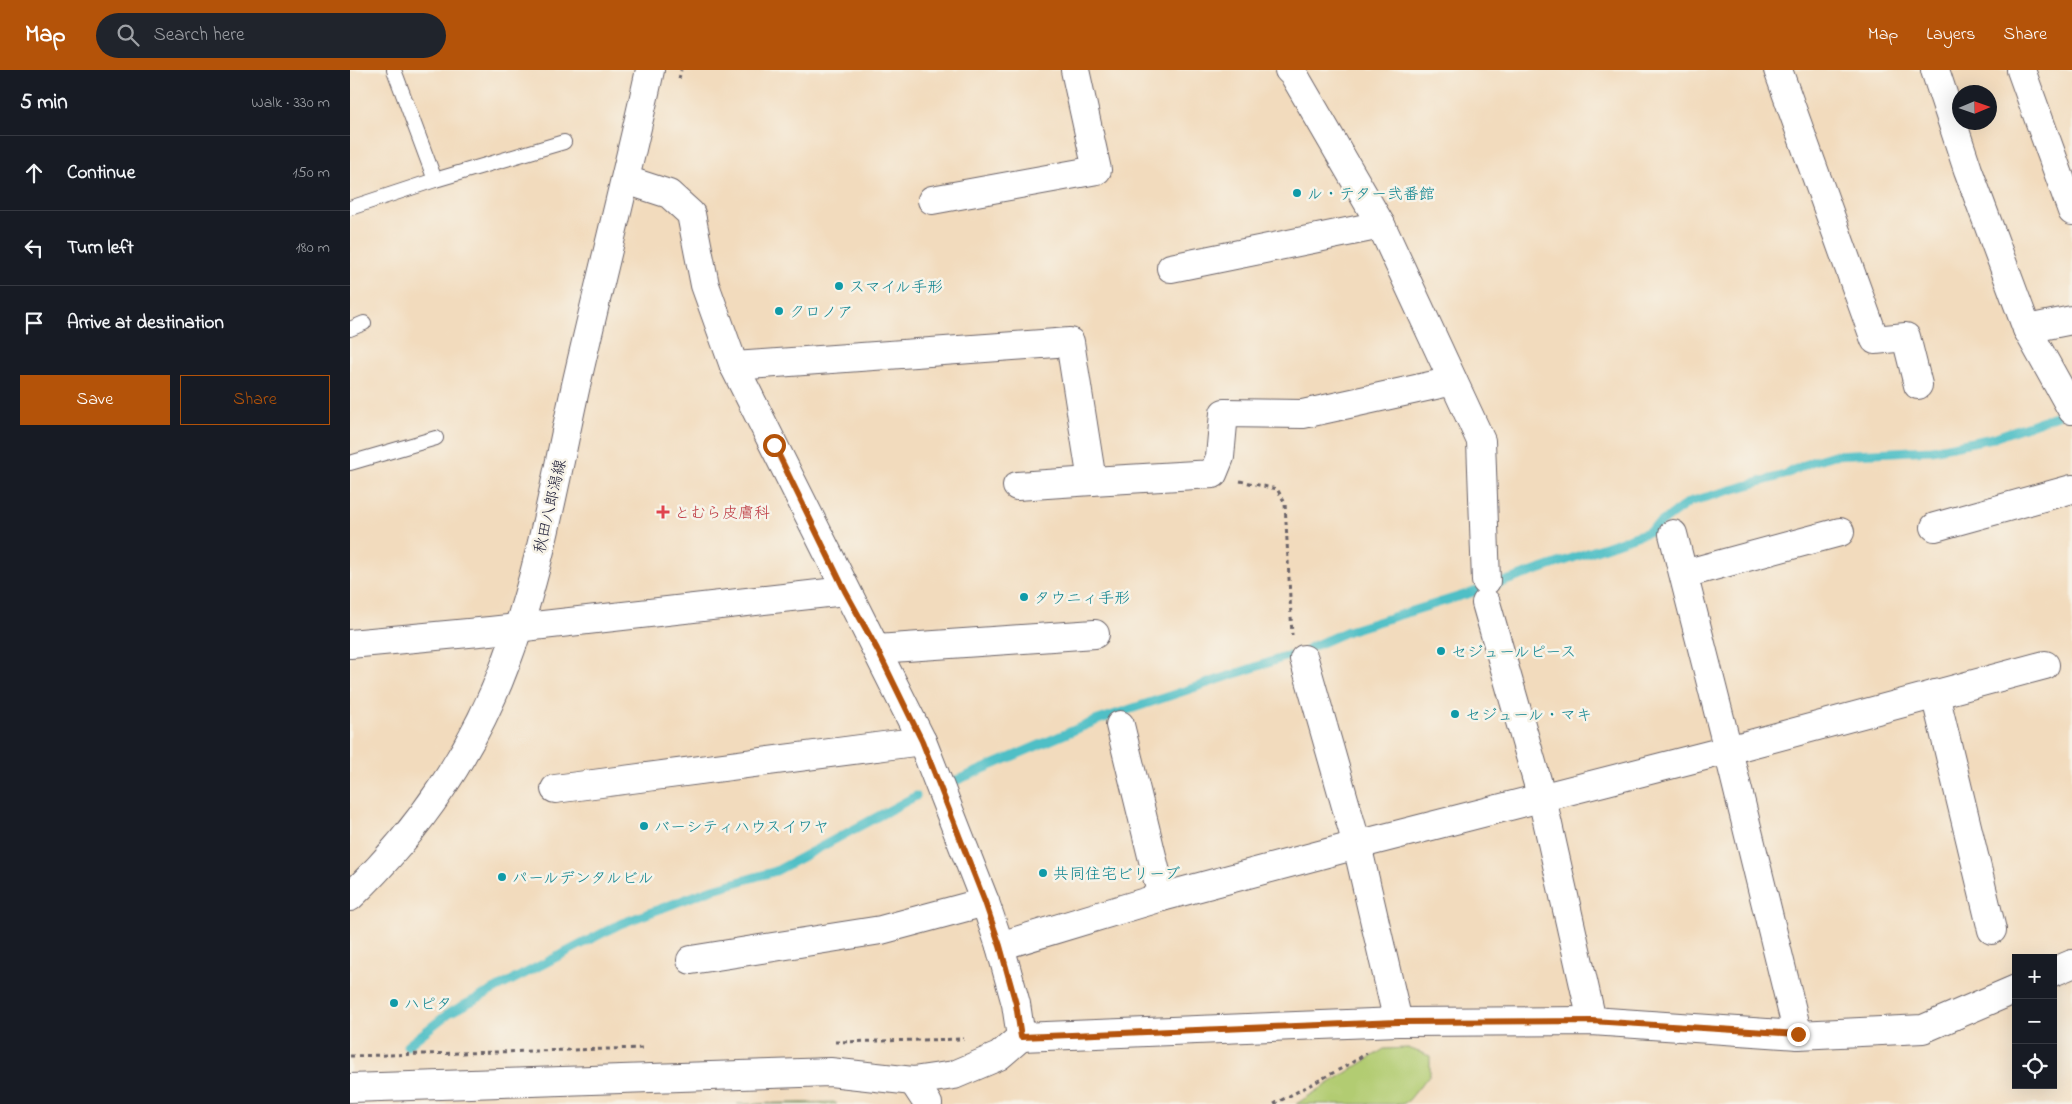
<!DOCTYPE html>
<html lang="en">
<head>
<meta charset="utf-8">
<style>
  :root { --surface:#171b24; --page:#20242c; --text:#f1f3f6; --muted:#9ea1a6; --line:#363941; --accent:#b45309 }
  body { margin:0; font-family:"Indie Flower","Klee One",sans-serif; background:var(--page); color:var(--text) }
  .controls { position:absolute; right:15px; bottom:15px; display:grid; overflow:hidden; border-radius:0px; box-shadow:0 5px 20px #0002 }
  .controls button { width:45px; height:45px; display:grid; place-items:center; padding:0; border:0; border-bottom:1px solid var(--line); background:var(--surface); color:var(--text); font:25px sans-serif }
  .compass { position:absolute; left:1602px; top:15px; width:45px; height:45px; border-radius:50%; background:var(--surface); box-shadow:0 5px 20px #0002; rotate:88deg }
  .stop { position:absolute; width:15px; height:15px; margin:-11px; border:4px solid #b45309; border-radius:50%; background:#fff }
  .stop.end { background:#b45309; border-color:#fff; box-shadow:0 1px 5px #0008 }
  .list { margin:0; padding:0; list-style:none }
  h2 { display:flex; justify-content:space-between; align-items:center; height:65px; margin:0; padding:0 20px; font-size:21px }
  h2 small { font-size:16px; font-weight:400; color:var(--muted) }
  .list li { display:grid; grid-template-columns:32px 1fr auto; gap:15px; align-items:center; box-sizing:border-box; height:75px; padding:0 20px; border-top:1px solid var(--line) }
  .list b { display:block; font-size:19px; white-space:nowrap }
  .list em { font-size:16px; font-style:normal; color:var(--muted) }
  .actions { display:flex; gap:10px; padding:15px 20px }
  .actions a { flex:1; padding:11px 0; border:1px solid var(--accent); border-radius:0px; text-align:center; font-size:18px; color:var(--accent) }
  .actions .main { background:var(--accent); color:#fff }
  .icon { flex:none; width:28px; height:28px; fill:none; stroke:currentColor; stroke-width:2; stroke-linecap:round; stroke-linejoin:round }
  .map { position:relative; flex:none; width:1722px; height:1034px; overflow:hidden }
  header { display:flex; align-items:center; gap:30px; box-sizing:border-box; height:70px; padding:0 25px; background:var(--accent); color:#fff }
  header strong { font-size:24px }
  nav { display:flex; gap:28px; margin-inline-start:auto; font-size:18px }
  .search { width:350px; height:45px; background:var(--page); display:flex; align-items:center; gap:12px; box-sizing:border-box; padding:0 18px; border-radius:28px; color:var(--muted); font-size:19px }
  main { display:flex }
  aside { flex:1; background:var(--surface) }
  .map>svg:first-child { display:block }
  .green { fill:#b2cc72; stroke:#6a7756 }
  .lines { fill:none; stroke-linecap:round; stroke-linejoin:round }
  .stream { stroke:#50bfc6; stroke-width:9 }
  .service-casing { stroke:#6b6368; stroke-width:16 }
  .minor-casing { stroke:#6b6368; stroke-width:30 }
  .tertiary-casing { stroke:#6b6368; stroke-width:30 }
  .primary-casing { stroke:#6b6368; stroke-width:30 }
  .path { stroke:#6b6368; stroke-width:3; stroke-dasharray:4 4; stroke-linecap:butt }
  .service { stroke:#fff; stroke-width:14 }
  .minor { stroke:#fff; stroke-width:28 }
  .tertiary { stroke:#fff; stroke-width:28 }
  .primary { stroke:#fff; stroke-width:28 }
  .route { stroke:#b45309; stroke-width:6 }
  .culture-dot { fill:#0f9aa8; stroke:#f7f3e8; stroke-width:2 }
  .health-dot { fill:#e0444e; stroke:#f7f3e8; stroke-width:2 }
  .labels { text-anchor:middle; stroke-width:5; stroke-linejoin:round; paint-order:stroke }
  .culture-label { font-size:16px; fill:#0d838f; stroke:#f7f3e8; text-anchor:start }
  .street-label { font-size:16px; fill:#22223b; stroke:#f7f3e8 }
  .health-label { font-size:16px; fill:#be3a42; stroke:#f7f3e8; text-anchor:start }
</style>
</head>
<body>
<header>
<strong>Map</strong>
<div class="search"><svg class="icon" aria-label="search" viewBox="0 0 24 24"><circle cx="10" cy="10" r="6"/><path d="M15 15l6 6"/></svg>Search here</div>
<nav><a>Map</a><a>Layers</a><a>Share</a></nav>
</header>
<main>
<aside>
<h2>5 min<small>Walk · 330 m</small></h2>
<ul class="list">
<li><svg class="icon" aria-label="ahead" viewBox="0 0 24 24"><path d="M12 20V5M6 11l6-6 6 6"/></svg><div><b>Continue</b></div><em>150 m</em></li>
<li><svg class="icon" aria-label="left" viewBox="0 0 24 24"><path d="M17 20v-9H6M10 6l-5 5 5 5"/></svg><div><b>Turn left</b></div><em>180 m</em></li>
<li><svg class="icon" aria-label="arrive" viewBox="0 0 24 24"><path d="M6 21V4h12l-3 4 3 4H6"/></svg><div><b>Arrive at destination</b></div></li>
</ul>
<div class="actions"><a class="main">Save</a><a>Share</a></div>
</aside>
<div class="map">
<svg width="1722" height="1034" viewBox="0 0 1722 1034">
  <rect width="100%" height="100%" fill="#f7f3e8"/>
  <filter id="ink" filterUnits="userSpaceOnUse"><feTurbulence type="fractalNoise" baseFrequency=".02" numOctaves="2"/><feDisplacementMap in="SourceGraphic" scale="10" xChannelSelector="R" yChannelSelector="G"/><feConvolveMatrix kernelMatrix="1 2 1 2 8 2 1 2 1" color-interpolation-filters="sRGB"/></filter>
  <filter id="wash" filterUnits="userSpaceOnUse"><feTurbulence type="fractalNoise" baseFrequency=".0096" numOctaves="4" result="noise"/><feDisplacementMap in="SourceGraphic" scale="20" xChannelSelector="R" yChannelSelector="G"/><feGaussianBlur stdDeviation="1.12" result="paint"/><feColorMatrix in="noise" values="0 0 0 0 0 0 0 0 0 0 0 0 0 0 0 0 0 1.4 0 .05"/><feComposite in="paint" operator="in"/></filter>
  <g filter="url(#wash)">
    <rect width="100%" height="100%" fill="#f2dbbd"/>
    <g class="green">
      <polygon points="1058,978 1080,986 1080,1004 1059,1030 1053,1034 946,1034 1034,979"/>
      <polygon points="484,1032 487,1034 387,1034"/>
    </g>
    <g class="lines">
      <g class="stream">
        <polyline points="959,578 998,561 1130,520 1298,462 1339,432 1434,405 1461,392 1484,385 1582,380 1643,368 1708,345"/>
        <polyline points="605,711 748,650 938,586"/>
        <polyline points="57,976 99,943 270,854 360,820 426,801 566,726"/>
      </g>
    </g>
  </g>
  <g filter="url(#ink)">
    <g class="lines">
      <defs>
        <g id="service">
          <polyline points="44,0 85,110"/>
          <polyline points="0,138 85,110 214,72"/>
          <polyline points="0,259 14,253"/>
          <polyline points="0,393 86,368"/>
        </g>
        <g id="minor">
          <polyline points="939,0 944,5 1031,155 1131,371 1136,511"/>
          <polyline points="1428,0 1525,270 1556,267 1568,315"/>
          <polyline points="1585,0 1618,100 1677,259 1722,340"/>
          <polyline points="1671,0 1722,141"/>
          <polyline points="276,110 319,124 341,144 355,215 384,296 572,671 635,832 650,876 666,934 671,967 1048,952 1242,951 1448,965 1573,959 1666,919"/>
          <polyline points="582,130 747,100 725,0"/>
          <polyline points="821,198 1031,155"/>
          <polyline points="1677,259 1722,250"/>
          <polyline points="384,296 720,272 742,411 863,404 870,387 874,343 953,344 1103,311"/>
          <polyline points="667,416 742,411"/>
          <polyline points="1585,457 1722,419"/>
          <polyline points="1323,464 1378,680 1448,965"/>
          <polyline points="1334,504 1490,462"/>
          <polyline points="1136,533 1192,728 1242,951"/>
          <polyline points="0,574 140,561 495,521"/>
          <polyline points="527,579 745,564"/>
          <polyline points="954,589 1007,775 1048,952"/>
          <polyline points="1585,624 1642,860"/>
          <polyline points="770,655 812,827"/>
          <polyline points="205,719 572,671"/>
          <polyline points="650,876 812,827 1007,775 1378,680 1695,595"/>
          <polyline points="341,890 531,860 635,832"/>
          <polyline points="1703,902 1722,894"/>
          <polyline points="563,1011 578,1034"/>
        </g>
        <polyline id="tertiary" points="0,1018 480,1002 563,1011 604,1005 649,986 671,967"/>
        <path id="primary" d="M0,827C69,761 124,680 157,590C190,502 206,406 226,315C250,210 277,105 300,0"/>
      </defs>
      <use href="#service" class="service-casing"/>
      <use href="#minor" class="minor-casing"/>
      <use href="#tertiary" class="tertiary-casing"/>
      <use href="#primary" class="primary-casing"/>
      <g class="path">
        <polyline points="329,9 331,0"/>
        <polyline points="890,411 927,419 935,433 942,565"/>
        <polyline points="485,972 614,969"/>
        <polyline points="0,986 294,978"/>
        <polyline points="924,1034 998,995 1017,983"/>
      </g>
      <use href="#service" class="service"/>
      <use href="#minor" class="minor"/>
      <use href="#tertiary" class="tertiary"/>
      <use href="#primary" class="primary"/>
    </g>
  </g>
  <g class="lines" filter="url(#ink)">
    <polyline class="route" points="424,375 495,521 527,579 572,671 635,832 650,876 666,934 671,967 1048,952 1242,951 1448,964"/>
  </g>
  <g class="culture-dot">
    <circle cx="947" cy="123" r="5"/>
    <circle cx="489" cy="216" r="5"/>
    <circle cx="429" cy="241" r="5"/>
    <circle cx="674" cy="527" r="5"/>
    <circle cx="1091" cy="581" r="5"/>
    <circle cx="1105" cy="644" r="5"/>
    <circle cx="294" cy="756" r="5"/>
    <circle cx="693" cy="803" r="5"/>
    <circle cx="152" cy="807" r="5"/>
    <circle cx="44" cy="933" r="5"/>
  </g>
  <path class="health-dot" d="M310.5 434.5h5v5h5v5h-5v5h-5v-5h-5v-5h5z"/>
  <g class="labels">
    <g class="culture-label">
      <text x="957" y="129">ル・テター弐番館</text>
      <text x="499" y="222">スマイル手形</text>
      <text x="439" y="247">クロノア</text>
      <text x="684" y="533">タウニィ手形</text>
      <text x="1101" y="587">セジュールピース</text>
      <text x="1115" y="650">セジュール・マキ</text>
      <text x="304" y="762">バーシティハウスイワヤ</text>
      <text x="703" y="809">共同住宅ビリーブ</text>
      <text x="162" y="813">パールデンタルビル</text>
      <text x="54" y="939">ハピタ</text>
    </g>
    <g class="street-label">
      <text transform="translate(199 436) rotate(-77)" y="6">秋田八郎潟線</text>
    </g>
    <g class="health-label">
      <text x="324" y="448">とむら皮膚科</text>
    </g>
  </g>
</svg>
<div class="controls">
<button>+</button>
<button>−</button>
<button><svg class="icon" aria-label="locate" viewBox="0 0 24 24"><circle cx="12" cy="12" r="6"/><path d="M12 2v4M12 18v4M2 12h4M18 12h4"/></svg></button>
</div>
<svg class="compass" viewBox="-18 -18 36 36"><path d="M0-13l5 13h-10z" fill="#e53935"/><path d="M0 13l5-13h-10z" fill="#9ea1a6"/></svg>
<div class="stop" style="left:424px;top:375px"></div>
<div class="stop end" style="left:1448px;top:964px"></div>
</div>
</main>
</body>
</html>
